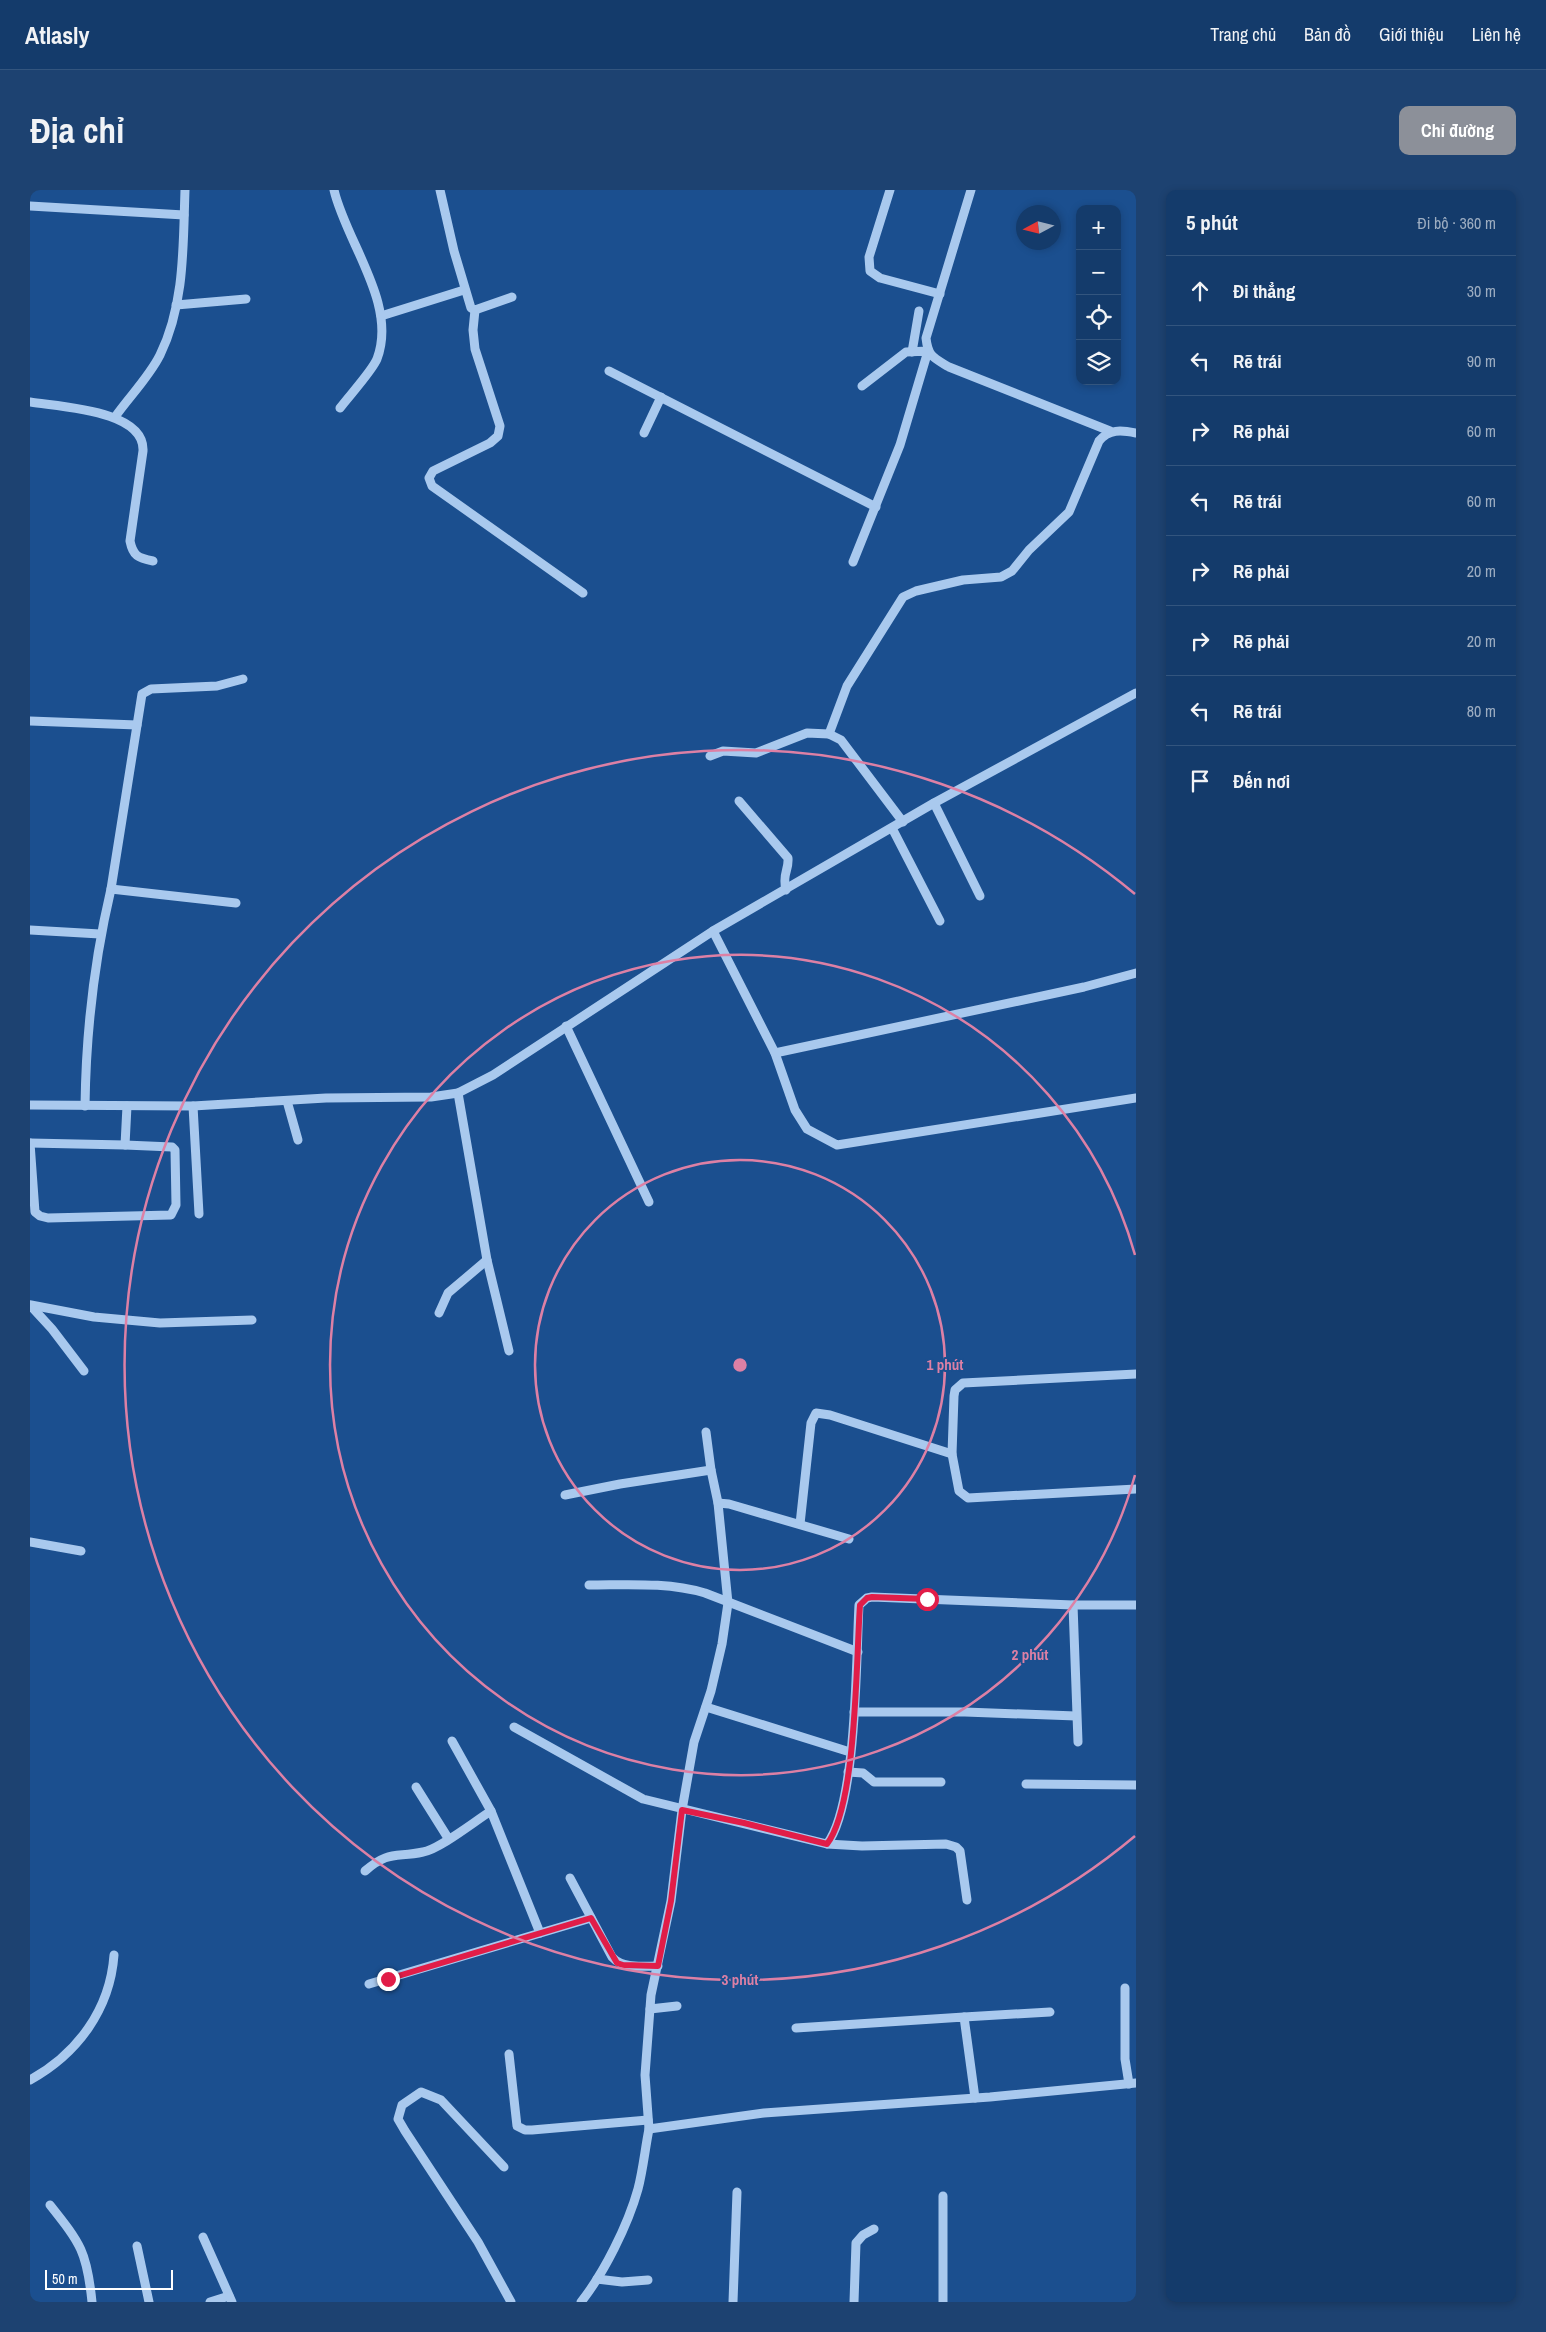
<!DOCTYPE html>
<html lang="vi">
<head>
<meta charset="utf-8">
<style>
  :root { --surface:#143b6b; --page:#1d4271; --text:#f1f3f6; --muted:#9dadc1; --line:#33557e; --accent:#8c9099 }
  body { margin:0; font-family:"Archivo Narrow",sans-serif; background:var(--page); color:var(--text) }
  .controls { position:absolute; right:15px; top:15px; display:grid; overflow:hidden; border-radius:10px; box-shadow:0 2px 8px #0003 }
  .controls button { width:45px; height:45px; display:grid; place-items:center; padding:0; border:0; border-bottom:1px solid var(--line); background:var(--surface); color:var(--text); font:25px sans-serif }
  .compass { position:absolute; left:986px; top:15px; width:45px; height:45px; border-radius:50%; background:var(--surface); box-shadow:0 2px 8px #0003; rotate:263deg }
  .scale { position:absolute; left:15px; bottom:12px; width:128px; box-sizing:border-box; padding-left:5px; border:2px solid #fff; border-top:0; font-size:14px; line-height:18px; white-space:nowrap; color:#fff; -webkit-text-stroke:4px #1b4f8f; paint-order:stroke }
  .stop { position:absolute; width:15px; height:15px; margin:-11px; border:4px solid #e11d48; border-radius:50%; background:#fff }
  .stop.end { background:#e11d48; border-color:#fff; box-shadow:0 1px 5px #0008 }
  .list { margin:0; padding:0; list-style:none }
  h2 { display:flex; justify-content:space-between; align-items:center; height:65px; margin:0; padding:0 20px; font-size:21px }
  h2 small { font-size:16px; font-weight:400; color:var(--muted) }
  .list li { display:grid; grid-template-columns:32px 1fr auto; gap:15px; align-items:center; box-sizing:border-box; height:70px; padding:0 20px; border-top:1px solid var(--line) }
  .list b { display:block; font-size:19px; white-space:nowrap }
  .list em { font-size:16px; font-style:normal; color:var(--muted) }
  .icon { flex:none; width:28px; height:28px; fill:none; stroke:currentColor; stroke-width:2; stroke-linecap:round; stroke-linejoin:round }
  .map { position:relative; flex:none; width:1106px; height:2112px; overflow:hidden; border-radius:10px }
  header { display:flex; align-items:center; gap:30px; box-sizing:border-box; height:70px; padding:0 25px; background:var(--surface); border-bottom:1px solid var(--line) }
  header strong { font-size:24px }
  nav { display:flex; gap:28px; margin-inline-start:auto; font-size:18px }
  .intro { display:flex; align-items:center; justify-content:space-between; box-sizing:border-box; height:120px; padding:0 30px }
  h1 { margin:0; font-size:35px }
  .button { padding:12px 22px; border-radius:10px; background:var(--accent); color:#fff; font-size:18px; font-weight:700 }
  main { display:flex; gap:30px; padding:0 30px }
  aside { flex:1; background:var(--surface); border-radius:10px; box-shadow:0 2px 8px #0003 }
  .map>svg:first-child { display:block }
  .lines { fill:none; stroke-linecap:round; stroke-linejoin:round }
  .minor { stroke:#a9c9ee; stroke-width:9 }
  .route { stroke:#e11d48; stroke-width:6 }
  .ring { fill:none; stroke:#dd80a5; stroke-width:2.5 }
  .centre { fill:#dd80a5; stroke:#1b4f8f; stroke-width:2.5 }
  .ring-label { font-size:15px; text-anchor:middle; font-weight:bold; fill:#dd80a5; stroke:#1b4f8f; stroke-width:4; stroke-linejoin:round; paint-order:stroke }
</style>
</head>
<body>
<header>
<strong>Atlasly</strong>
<nav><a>Trang chủ</a><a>Bản đồ</a><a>Giới thiệu</a><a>Liên hệ</a></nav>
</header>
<div class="intro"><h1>Địa chỉ</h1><a class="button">Chỉ đường</a></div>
<main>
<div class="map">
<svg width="1106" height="2112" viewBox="0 0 1106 2112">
  <rect width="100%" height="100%" fill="#1b4f8f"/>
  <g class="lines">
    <g class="minor">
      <path d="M304,0C316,52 368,114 347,169C342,181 319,206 310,218"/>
      <polyline points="410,0 424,61 441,118 445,120 482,107"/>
      <polyline points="860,0 839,67 840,81 850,88 910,104"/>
      <path d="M941,0L896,148C898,167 904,168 919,177L1080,241"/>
      <polyline points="0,16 154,25"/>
      <polyline points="146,115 216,109"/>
      <polyline points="445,120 443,140 445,159 470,236 468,246 460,253 403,281 399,288 402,296 553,403"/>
      <polyline points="351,126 434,100"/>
      <polyline points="882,162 889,121"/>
      <polyline points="579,181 846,317"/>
      <path d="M0,212C30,217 115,220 113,261L100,351C103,366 108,368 123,371"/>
      <path d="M85,227C99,207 119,187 130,165C155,114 153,55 155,0"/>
      <polyline points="614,243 631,207"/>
      <polyline points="823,372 870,255 898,161 876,162 832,196"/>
      <polyline points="0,531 107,535"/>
      <path d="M799,544L817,496L873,407L886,401L933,390L971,387L982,381L999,360L1039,322L1069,251C1079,239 1091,240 1106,243"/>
      <polyline points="680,566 693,561 726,563 777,543 799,544 811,550 873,632"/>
      <path d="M709,611L758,668C759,681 752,683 756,700"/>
      <polyline points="904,613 950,706"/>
      <polyline points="862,638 910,731"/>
      <polyline points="81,699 112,504 121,499 187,496 213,489"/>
      <polyline points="0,740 70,744"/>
      <polyline points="683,741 745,863 765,920 777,939 807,955 1106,908"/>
      <polyline points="536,836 619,1012"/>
      <polyline points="745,863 1054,797 1106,783"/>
      <polyline points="257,911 268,950"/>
      <polyline points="0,915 163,916 296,908 401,907 428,903 463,885 683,741 904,613 1106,503"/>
      <path d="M55,916C56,842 64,771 81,699L206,713"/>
      <polyline points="163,916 169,1024"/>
      <polyline points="0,953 5,1022 10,1026 18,1028 141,1025 146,1015 145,960 142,957 95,955"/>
      <polyline points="0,953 95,955 97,916"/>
      <polyline points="457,1070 479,1161"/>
      <polyline points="0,1115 22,1139 54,1181"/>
      <polyline points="1,1115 64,1127 130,1133 222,1130"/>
      <polyline points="409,1123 418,1103 457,1070 428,903"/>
      <polyline points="1106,1184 933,1193 925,1200 924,1206 922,1264 929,1301 938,1308 1106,1299"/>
      <polyline points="676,1242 681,1280 688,1313 698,1413 692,1454 681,1501 664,1552 652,1620 641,1711 621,1805 615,1885 619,1939 734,1923 960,1907 1106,1893"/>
      <polyline points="535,1305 590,1294 681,1280"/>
      <polyline points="688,1313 699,1314 819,1349"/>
      <polyline points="770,1334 781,1233 786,1223 800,1225 922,1264"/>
      <polyline points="0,1352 51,1361"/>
      <path d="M559,1395C598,1395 637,1392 675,1403L828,1462"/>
      <polyline points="1043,1415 1106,1415"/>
      <polyline points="676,1517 820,1562"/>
      <polyline points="824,1522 935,1522 1046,1526"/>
      <path d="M484,1537L613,1609L797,1654C827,1615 826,1469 829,1415L837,1408L842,1407L1043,1415L1048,1552"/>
      <polyline points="422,1551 461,1621 510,1743"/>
      <polyline points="818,1582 833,1583 844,1592 911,1592"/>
      <polyline points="996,1594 1106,1595"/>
      <polyline points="386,1597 418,1648"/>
      <polyline points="797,1654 832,1656 916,1654 926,1657 930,1661 937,1710"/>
      <path d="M335,1681C359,1660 366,1668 393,1662C410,1659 445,1631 461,1621"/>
      <path d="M540,1688L582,1767C593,1779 612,1776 628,1776"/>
      <polyline points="339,1794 561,1728"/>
      <polyline points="1095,1798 1095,1869 1099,1894"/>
      <polyline points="620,1819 647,1816"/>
      <polyline points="934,1827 1020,1822"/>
      <polyline points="766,1838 934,1827 945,1908"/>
      <polyline points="479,1864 487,1936 495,1940 502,1940 618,1930"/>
      <path d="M0,1890C47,1864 80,1820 84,1765"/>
      <polyline points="474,1977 411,1910 391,1902 372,1915 368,1929 375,1941 448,2052 481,2112"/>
      <path d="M20,2015C51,2054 57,2062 62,2112"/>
      <polyline points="173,2047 202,2112"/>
      <polyline points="107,2056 119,2112"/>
      <polyline points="567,2089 592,2092 618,2090"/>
      <polyline points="180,2112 199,2106"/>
      <path d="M551,2112C574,2083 598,2035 608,1999C613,1980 615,1959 619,1939"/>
      <polyline points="703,2112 707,2002"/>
      <polyline points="824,2112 826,2053 833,2045 844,2039"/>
      <polyline points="913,2112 913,2006"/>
    </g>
  </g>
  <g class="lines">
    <path class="route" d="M358,1789L561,1728L587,1773L593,1775L628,1776L641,1711L652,1620L714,1633L797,1654C827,1615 826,1469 830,1415L837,1408L842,1407L897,1409"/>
  </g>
  <g class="ring">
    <circle cx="710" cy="1175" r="205"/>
    <path d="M1105 1285A410 410 0 1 1 1105 1065"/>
    <path d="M1105 1646A615 615 0 1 1 1105 704"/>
  </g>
  <circle cx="710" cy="1175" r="8" class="centre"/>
  <g class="ring-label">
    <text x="915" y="1180">1 phút</text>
    <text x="1000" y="1470">2 phút</text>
    <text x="710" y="1795">3 phút</text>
  </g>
</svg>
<div class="controls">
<button>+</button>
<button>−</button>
<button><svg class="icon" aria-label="locate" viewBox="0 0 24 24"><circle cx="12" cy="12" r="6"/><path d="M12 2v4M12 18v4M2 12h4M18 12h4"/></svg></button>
<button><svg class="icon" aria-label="layers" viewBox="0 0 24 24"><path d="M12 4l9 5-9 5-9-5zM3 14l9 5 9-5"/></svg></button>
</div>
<svg class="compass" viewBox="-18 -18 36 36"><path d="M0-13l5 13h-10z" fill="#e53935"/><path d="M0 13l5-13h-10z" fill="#9dadc1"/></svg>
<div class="scale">50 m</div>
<div class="stop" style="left:897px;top:1409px"></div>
<div class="stop end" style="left:358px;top:1789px"></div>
</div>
<aside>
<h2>5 phút<small>Đi bộ · 360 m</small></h2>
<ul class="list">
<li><svg class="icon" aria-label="ahead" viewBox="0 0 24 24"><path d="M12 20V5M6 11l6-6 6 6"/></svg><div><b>Đi thẳng</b></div><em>30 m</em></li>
<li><svg class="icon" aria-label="left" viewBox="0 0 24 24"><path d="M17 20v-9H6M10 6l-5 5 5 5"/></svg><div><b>Rẽ trái</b></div><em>90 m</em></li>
<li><svg class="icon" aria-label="right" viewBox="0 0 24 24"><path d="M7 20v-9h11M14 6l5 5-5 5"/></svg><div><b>Rẽ phải</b></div><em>60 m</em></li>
<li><svg class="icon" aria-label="left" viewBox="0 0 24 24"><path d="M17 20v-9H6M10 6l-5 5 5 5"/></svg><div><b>Rẽ trái</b></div><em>60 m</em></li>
<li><svg class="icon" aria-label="right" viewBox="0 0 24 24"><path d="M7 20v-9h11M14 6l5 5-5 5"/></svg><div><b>Rẽ phải</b></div><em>20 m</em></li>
<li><svg class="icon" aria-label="right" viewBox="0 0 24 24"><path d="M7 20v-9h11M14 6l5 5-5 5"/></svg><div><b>Rẽ phải</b></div><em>20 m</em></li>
<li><svg class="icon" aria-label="left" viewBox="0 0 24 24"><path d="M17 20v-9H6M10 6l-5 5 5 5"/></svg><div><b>Rẽ trái</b></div><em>80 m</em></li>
<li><svg class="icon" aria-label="arrive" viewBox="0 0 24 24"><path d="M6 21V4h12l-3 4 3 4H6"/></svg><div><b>Đến nơi</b></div></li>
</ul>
</aside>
</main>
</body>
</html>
